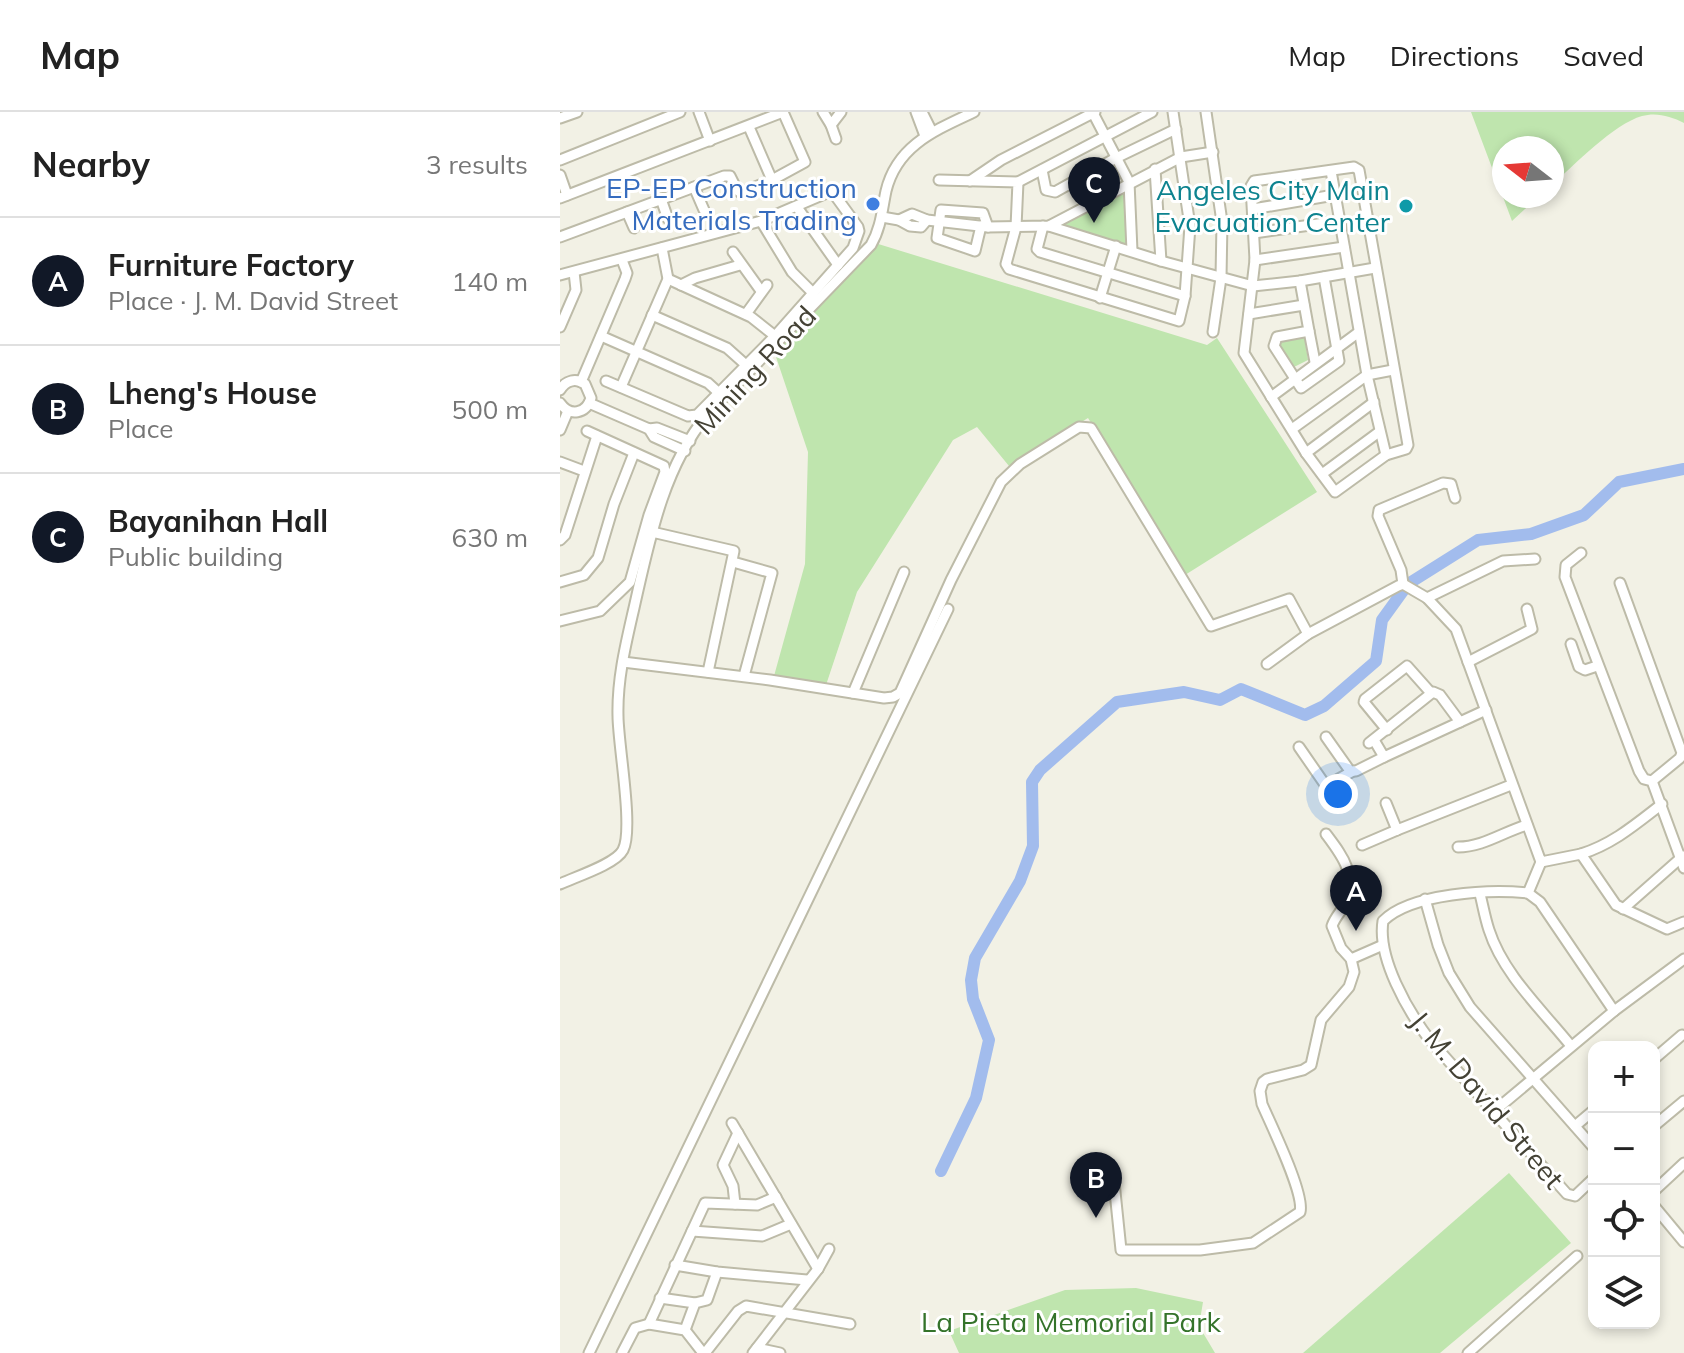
<!DOCTYPE html>
<html lang="en">
<head>
<meta charset="utf-8">
<style>
  :root { --surface:#fff; --page:#f2f2f2; --text:#222; --muted:#767676; --line:#e0e0e0; --accent:#111827 }
  body { margin:0; font-family:Mulish,sans-serif; background:var(--page); color:var(--text) }
  .controls { position:absolute; right:24px; bottom:24px; display:grid; overflow:hidden; border-radius:16px; box-shadow:0 4px 12px #0003 }
  .controls button { width:72px; height:72px; display:grid; place-items:center; padding:0; border:0; border-bottom:2px solid var(--line); background:var(--surface); color:var(--text); font:40px sans-serif }
  .compass { position:absolute; left:932px; top:24px; width:72px; height:72px; border-radius:50%; background:var(--surface); box-shadow:0 4px 12px #0003; rotate:287deg }
  .you { position:absolute; left:778px; top:682px; width:28px; height:28px; margin:-20px; border:6px solid #fff; border-radius:50%; background:#1a73e8; box-shadow:0 0 0 12px #1a73e833 }
  .badge { display:grid; place-items:center; width:52px; height:52px; border-radius:50%; background:var(--accent); color:#fff; font-size:26px; font-weight:700 }
  .pin { position:absolute; translate:-50% -66px; filter:drop-shadow(0 2px 4px #0008) }
  .pin::after { content:''; position:absolute; top:42px; width:28px; height:24px; background:inherit; clip-path:polygon(0 0,100% 0,50% 100%) }
  .list { margin:0; padding:0; list-style:none }
  h2 { display:flex; justify-content:space-between; align-items:center; height:104px; margin:0; padding:0 32px; font-size:34px }
  h2 small { font-size:26px; font-weight:400; color:var(--muted) }
  .list li { display:grid; grid-template-columns:52px 1fr auto; gap:24px; align-items:center; box-sizing:border-box; height:128px; padding:0 32px; border-top:2px solid var(--line) }
  .list b { display:block; font-size:30px; white-space:nowrap }
  .list p { margin:0; font-size:26px; white-space:nowrap; color:var(--muted) }
  .list em { font-size:26px; font-style:normal; color:var(--muted) }
  .icon { flex:none; width:44px; height:44px; fill:none; stroke:currentColor; stroke-width:2; stroke-linecap:round; stroke-linejoin:round }
  .map { position:relative; flex:none; width:1124px; height:1241px; overflow:hidden }
  header { display:flex; align-items:center; gap:48px; box-sizing:border-box; height:112px; padding:0 40px; background:var(--surface); border-bottom:2px solid var(--line) }
  header strong { font-size:38px }
  nav { display:flex; gap:44px; margin-inline-start:auto; font-size:28px }
  main { display:flex }
  aside { flex:1; background:var(--surface) }
  .map>svg:first-child { display:block }
  .green { fill:#bfe5ae }
  .lines { fill:none; stroke-linecap:round; stroke-linejoin:round }
  .river { stroke:#a2bced; stroke-width:12 }
  .minor-casing { stroke:#bdbba8; stroke-width:13 }
  .minor { stroke:#fff; stroke-width:9 }
  .shop-dot { fill:#3f7fe0; stroke:#fff; stroke-width:3 }
  .culture-dot { fill:#0f9aa8; stroke:#fff; stroke-width:3 }
  .labels { text-anchor:middle; stroke-width:6; stroke-linejoin:round; paint-order:stroke }
  .shop-label { font-size:28px; fill:#366cbe; stroke:#fff; text-anchor:end }
  .culture-label { font-size:28px; fill:#0d838f; stroke:#fff; text-anchor:end }
  .street-label { font-size:28px; fill:#444235; stroke:#fff }
  .park-label { font-size:28px; fill:#34732a; stroke:#fff }
</style>
</head>
<body>
<header>
<strong>Map</strong>
<nav><a>Map</a><a>Directions</a><a>Saved</a></nav>
</header>
<main>
<aside>
<h2>Nearby<small>3 results</small></h2>
<ul class="list">
<li><span class="badge">A</span><div><b>Furniture Factory</b><p>Place · J. M. David Street</p></div><em>140 m</em></li>
<li><span class="badge">B</span><div><b>Lheng's House</b><p>Place</p></div><em>500 m</em></li>
<li><span class="badge">C</span><div><b>Bayanihan Hall</b><p>Public building</p></div><em>630 m</em></li>
</ul>
</aside>
<div class="map">
<svg width="1124" height="1241" viewBox="0 0 1124 1241">
  <rect width="100%" height="100%" fill="#f2f1e5"/>
  <g class="green">
    <path d="M911,0H1124V11C1111,4 1096,0 1082,4C1054,12 1014,53 992,73V36H944V84H979L952,109Z"/>
    <polygon points="568,75 571,134 496,113"/>
    <polygon points="315,131 647,233 657,226 757,380 625,463 528,306 449,354 417,315 393,328 297,480 266,573 214,564 245,452 248,340 215,242"/>
    <polygon points="744,222 748,248 730,257 715,230"/>
    <polygon points="949,1061 1011,1131 880,1241 743,1241"/>
    <polygon points="576,1176 643,1190 639,1214 655,1241 399,1241 389,1219 505,1178"/>
  </g>
  <g class="lines">
    <polyline class="river" points="381,1059 416,986 429,928 413,887 411,868 415,846 460,769 473,734 472,670 480,658 557,590 624,580 660,588 681,577 745,603 764,594 816,549 822,508 848,472 918,428 971,422 1024,403 1059,370 1124,357"/>
    <defs>
      <g id="minor">
        <polyline points="139,0 150,29"/>
        <polyline points="263,0 271,13 281,0"/>
        <polyline points="356,0 365,24"/>
        <polyline points="362,0 372,20"/>
        <polyline points="646,0 662,110 661,166 653,220"/>
        <polyline points="533,1 569,70 572,139"/>
        <polyline points="0,6 17,0"/>
        <polyline points="271,13 276,27"/>
        <polyline points="189,15 212,68 245,50 223,0"/>
        <polyline points="0,48 120,0"/>
        <polygon points="794,55 799,58 848,333 846,337 826,343 775,380 746,341 684,241 695,148 691,74 694,69"/>
        <polyline points="595,57 601,149"/>
        <polyline points="482,58 486,78 495,80 556,46 616,17"/>
        <polyline points="771,59 807,263 826,343"/>
        <polyline points="0,63 7,83"/>
        <polyline points="379,68 458,70 456,115 446,152 449,157 619,209 625,184 630,114 613,0"/>
        <polyline points="410,69 441,48 535,0"/>
        <polyline points="458,70 592,0"/>
        <polyline points="134,75 144,98"/>
        <polyline points="0,86 223,0"/>
        <polyline points="101,87 108,107"/>
        <polyline points="237,95 278,153"/>
        <polyline points="693,97 774,83"/>
        <polyline points="67,100 74,116"/>
        <polyline points="322,105 339,108 350,114 361,115 367,108"/>
        <polyline points="339,108 352,102 367,108 428,115 489,114 621,45 653,40"/>
        <polyline points="201,109 232,160 253,181"/>
        <polyline points="421,114 415,139 377,126 381,98 423,101 428,115"/>
        <polyline points="483,114 477,137 480,140 625,184"/>
        <polyline points="489,114 601,149 693,174 740,169 815,156"/>
        <polyline points="694,121 779,109"/>
        <polyline points="0,125 164,64 170,64 177,78 181,81 212,68"/>
        <polyline points="173,140 201,179"/>
        <polyline points="695,148 784,135"/>
        <polyline points="0,163 201,109 269,80 274,82 298,115 299,119 293,136 215,224 137,303 128,304 46,269"/>
        <polyline points="108,167 191,205 215,224"/>
        <polyline points="740,169 749,219 717,225 714,234 741,276 779,249 764,165"/>
        <polyline points="121,173 135,166 180,153"/>
        <polyline points="540,186 556,134"/>
        <polyline points="186,202 207,173"/>
        <polyline points="689,202 744,193"/>
        <polyline points="92,203 167,236 186,253"/>
        <polyline points="0,215 16,178 14,160"/>
        <polyline points="749,219 755,250"/>
        <polyline points="41,224 148,271 159,281"/>
        <polyline points="21,270 65,167 67,161 62,148"/>
        <polyline points="61,275 108,167 102,136"/>
        <path d="M0,278C6,268 16,266 25,272L31,286C26,302 10,305 0,291"/>
        <polyline points="711,285 799,220"/>
        <polyline points="29,291 89,317 97,316 130,329"/>
        <polyline points="89,317 94,325 125,339"/>
        <polyline points="732,317 807,263 833,258"/>
        <polyline points="0,318 8,299"/>
        <polyline points="746,341 814,290"/>
        <polyline points="0,350 24,359"/>
        <polyline points="762,362 819,320"/>
        <polyline points="92,420 174,439 148,560"/>
        <polyline points="0,428 5,423 37,324"/>
        <polyline points="1021,441 1006,453 1005,465 1079,659 1084,667 1092,669 1124,756"/>
        <polyline points="173,450 212,461 184,564"/>
        <polyline points="0,470 24,463 38,446 54,392 74,341"/>
        <polyline points="1060,471 1122,641 1120,646 1092,669"/>
        <polyline points="843,472 841,458 818,404 819,398 883,371 891,372 895,386"/>
        <polyline points="867,486 943,449 975,447"/>
        <polyline points="0,509 40,499 70,470 89,403 105,360 104,354 27,319"/>
        <polyline points="1011,532 1019,555 1025,558 1037,554"/>
        <polyline points="63,550 210,568 324,586 333,585 340,581 391,468 441,370 460,352 519,315 531,316 651,514 729,487 748,522"/>
        <polyline points="908,550 972,517 967,497"/>
        <polyline points="707,552 748,522 838,474 843,472 867,486 896,517 981,750 1021,742 1056,793 1107,817 1124,810"/>
        <polyline points="293,581 344,460"/>
        <polyline points="827,618 804,590 805,587 847,554 871,581"/>
        <polyline points="766,625 790,659 796,659 824,645"/>
        <polyline points="814,628 824,645 926,598"/>
        <polyline points="809,631 873,580 880,583 900,610"/>
        <polyline points="739,635 766,674 793,659"/>
        <polyline points="826,691 837,718 951,673"/>
        <polyline points="802,733 837,718"/>
        <path d="M898,735C923,735 943,720 967,713"/>
        <path d="M1021,742C1053,732 1076,712 1102,692"/>
        <path d="M0,772C15,765 56,752 63,738C74,717 58,632 58,604C57,567 66,531 74,496C89,430 103,356 147,303L311,133C321,116 322,98 326,79C337,33 376,18 414,0"/>
        <polyline points="968,781 981,750"/>
        <path d="M920,782C923,794 925,806 929,818C943,862 983,899 1011,934"/>
        <polyline points="865,787 878,833 889,861 910,895 1034,1036"/>
        <polyline points="1063,797 1123,744"/>
        <polyline points="791,847 823,833"/>
        <polyline points="1094,947 1122,923"/>
        <polyline points="932,1001 1054,899 1124,847"/>
        <polyline points="172,1011 258,1157"/>
        <polyline points="1015,1014 1034,998"/>
        <polyline points="1094,1014 1124,989"/>
        <path d="M1034,1066L1015,1084L1007,1082L869,927C848,899 817,846 823,809C851,781 930,777 968,781L980,790L1054,899"/>
        <path d="M554,1070L561,1138H640L693,1131L740,1100C745,1082 711,1013 702,992L700,979L703,970L707,967L743,958L751,953L761,908L789,875L794,860L791,847L781,836L772,814C775,805 781,800 785,792C796,761 784,746 766,722"/>
        <polyline points="1094,1079 1124,1051"/>
        <polyline points="175,1092 173,1074 163,1053 178,1021"/>
        <polyline points="1094,1094 1124,1130"/>
        <polyline points="132,1119 202,1124 231,1112"/>
        <polyline points="115,1153 157,1160 247,1168"/>
        <polyline points="100,1186 135,1191"/>
        <polyline points="89,1212 145,1091 197,1093 216,1085"/>
        <polyline points="125,1218 135,1191 147,1188 157,1160"/>
        <polyline points="197,1236 220,1241"/>
        <polyline points="29,1241 388,497"/>
        <polyline points="62,1241 75,1216 89,1212 125,1218 143,1241"/>
        <polyline points="145,1241 178,1199 186,1194 290,1212"/>
        <polyline points="193,1241 258,1157 269,1137"/>
        <polyline points="908,1241 1017,1144"/>
      </g>
    </defs>
    <use href="#minor" class="minor-casing"/>
    <use href="#minor" class="minor"/>
  </g>
  <circle class="shop-dot" cx="313" cy="92" r="8"/>
  <circle class="culture-dot" cx="846" cy="94" r="8"/>
  <g class="labels">
    <g class="shop-label">
      <text x="297" y="86">EP-EP Construction<tspan x="297" dy="32">Materials Trading</tspan></text>
    </g>
    <g class="culture-label">
      <text x="830" y="88">Angeles City Main<tspan x="830" dy="32">Evacuation Center</tspan></text>
    </g>
    <g class="street-label">
      <text transform="translate(195 258) rotate(-47)" y="10">Mining Road</text>
      <text transform="translate(927 988) rotate(50)" y="10">J. M. David Street</text>
    </g>
    <g class="park-label">
      <text x="511" y="1220">La Pieta Memorial Park</text>
    </g>
  </g>
</svg>
<div class="controls">
<button>+</button>
<button>−</button>
<button><svg class="icon" aria-label="locate" viewBox="0 0 24 24"><circle cx="12" cy="12" r="6"/><path d="M12 2v4M12 18v4M2 12h4M18 12h4"/></svg></button>
<button><svg class="icon" aria-label="layers" viewBox="0 0 24 24"><path d="M12 4l9 5-9 5-9-5zM3 14l9 5 9-5"/></svg></button>
</div>
<svg class="compass" viewBox="-18 -18 36 36"><path d="M0-13l5 13h-10z" fill="#e53935"/><path d="M0 13l5-13h-10z" fill="#767676"/></svg>
<div class="you"></div>
<div class="pin badge" style="left:796px;top:819px">A</div>
<div class="pin badge" style="left:536px;top:1106px">B</div>
<div class="pin badge" style="left:534px;top:111px">C</div>
</div>
</main>
</body>
</html>
